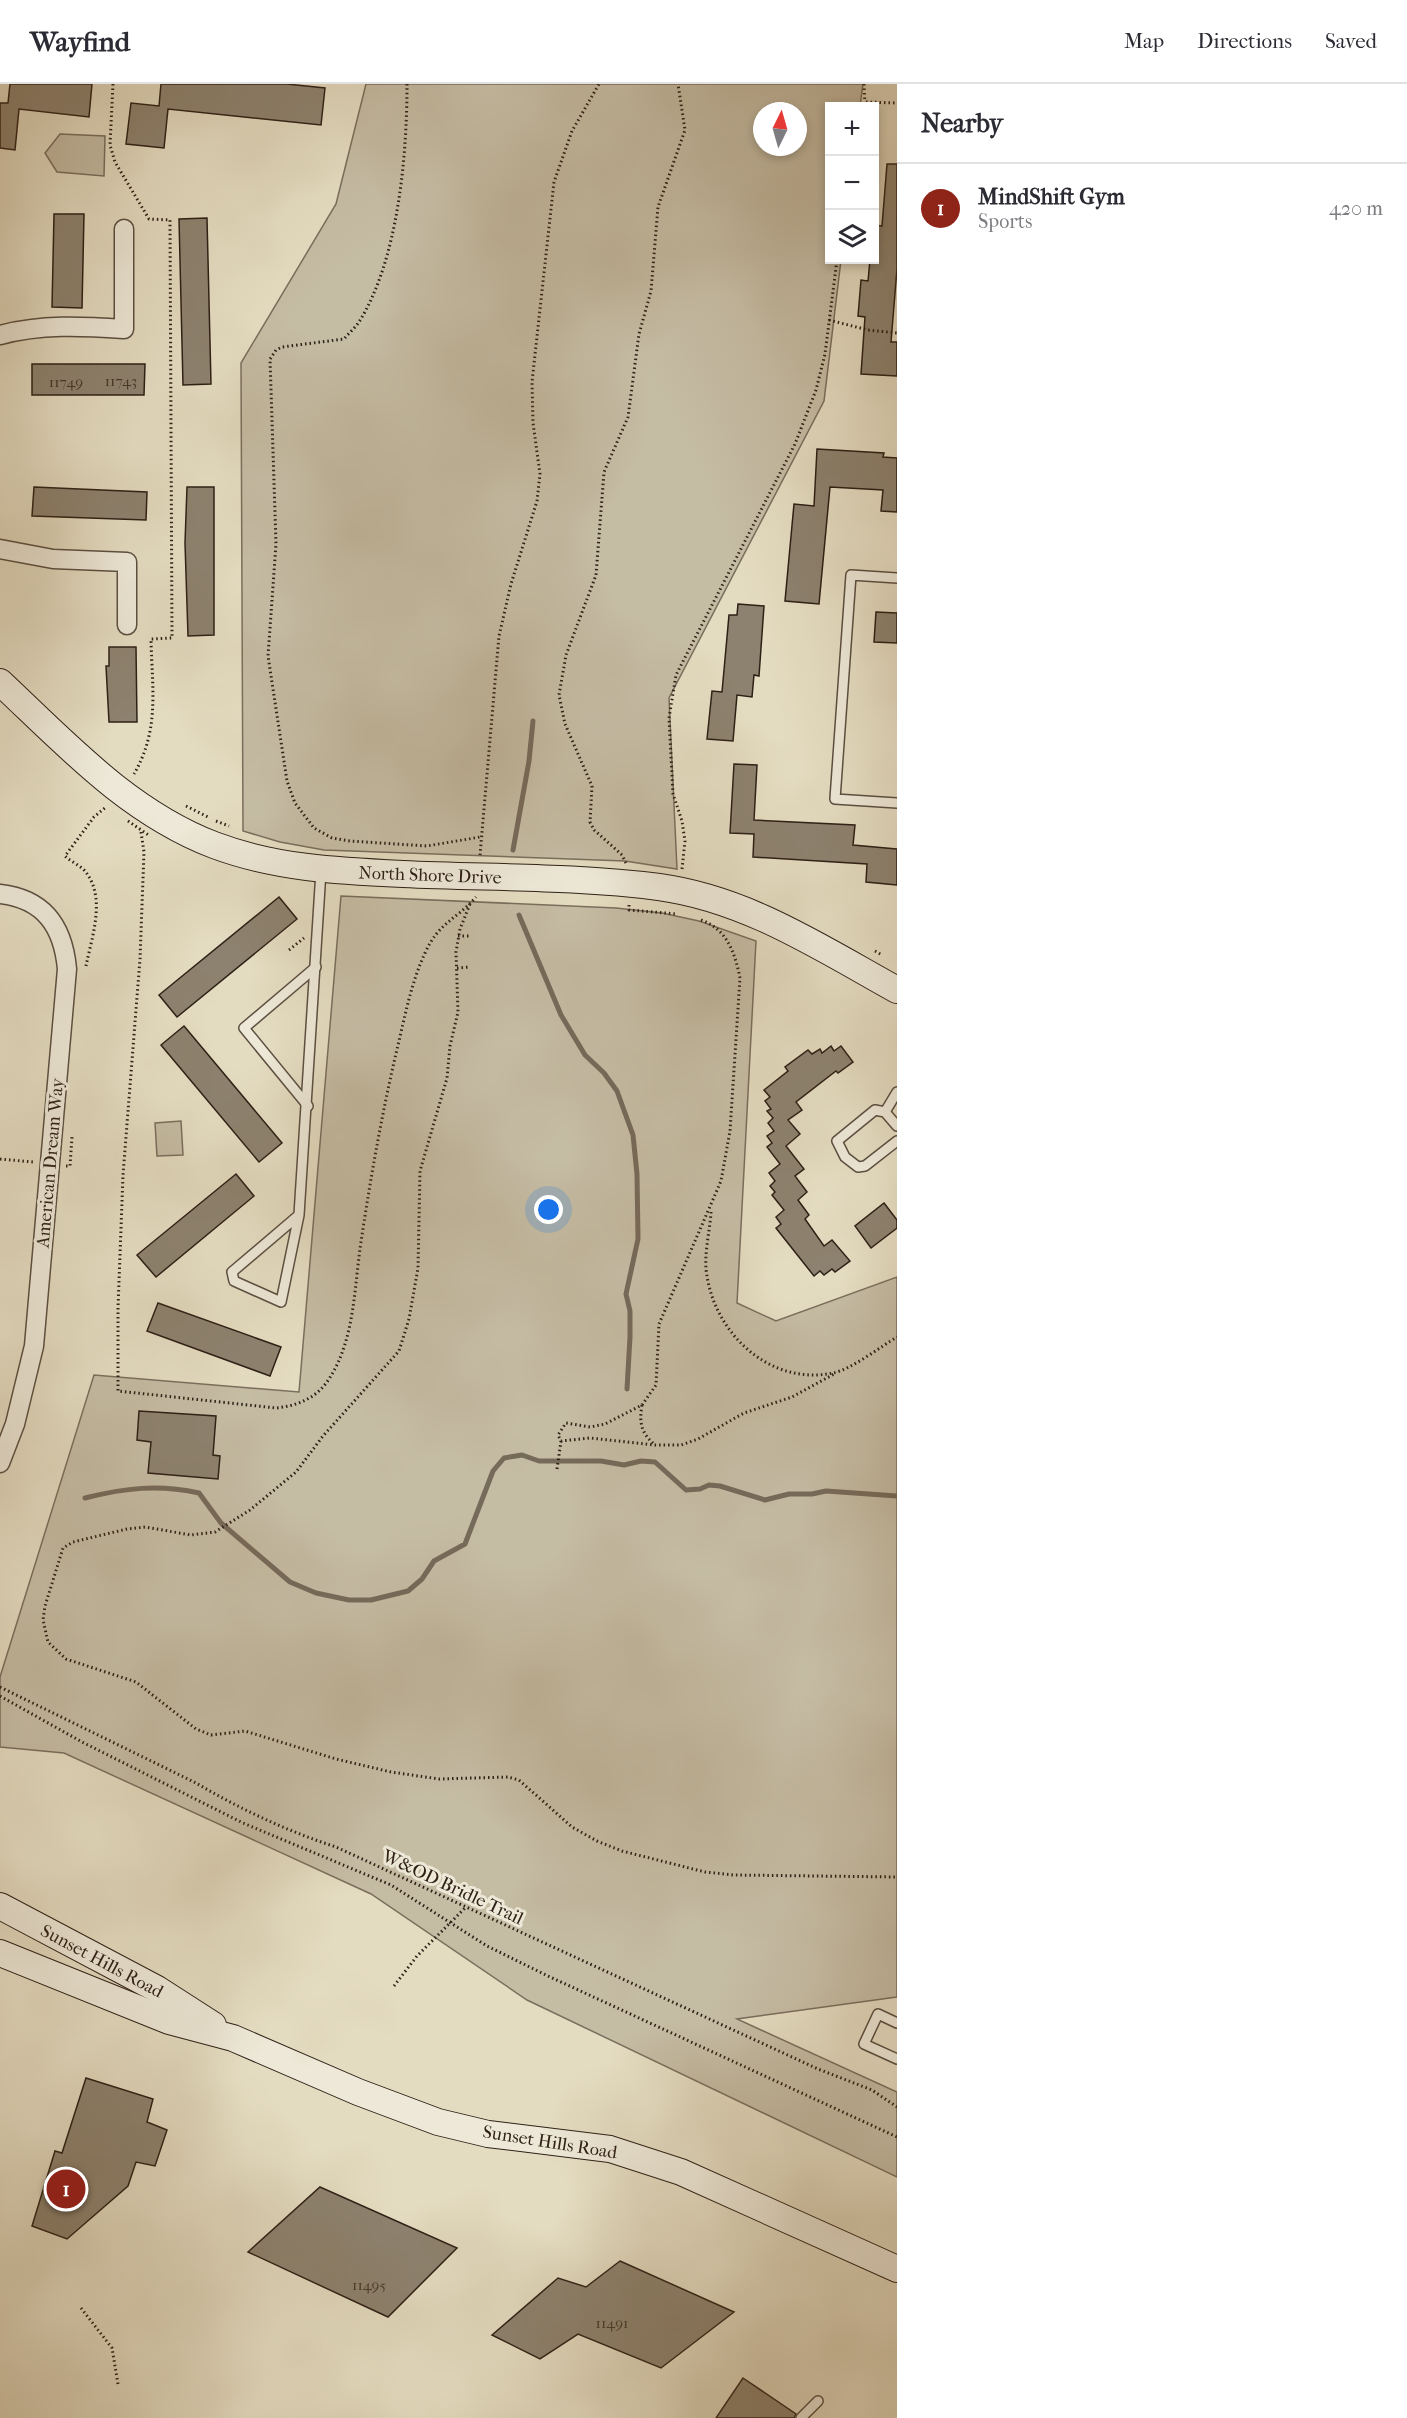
<!DOCTYPE html>
<html lang="en">
<head>
<meta charset="utf-8">
<style>
  :root { --surface:#fff; --page:#f2f2f3; --text:#2b2b33; --muted:#7c7c81; --line:#e1e1e2; --accent:#8f2418 }
  body { margin:0; font-family:"IM FELL French Canon",serif; background:var(--page); color:var(--text) }
  .controls { position:absolute; right:18px; top:18px; display:grid; overflow:hidden; border-radius:0px; box-shadow:0 3px 9px #0003 }
  .controls button { width:54px; height:54px; display:grid; place-items:center; padding:0; border:0; border-bottom:2px solid var(--line); background:var(--surface); color:var(--text); font:30px sans-serif }
  .compass { position:absolute; left:753px; top:18px; width:54px; height:54px; border-radius:50%; background:var(--surface); box-shadow:0 3px 9px #0003; rotate:5deg }
  .you { position:absolute; left:549px; top:1126px; width:21px; height:21px; margin:-15px; border:4px solid #fff; border-radius:50%; background:#1a73e8; box-shadow:0 0 0 9px #1a73e833 }
  .badge { display:grid; place-items:center; width:39px; height:39px; border-radius:50%; background:var(--accent); color:#fff; font-size:20px; font-weight:700 }
  .pin { position:absolute; translate:-50% -50%; border:3px solid #fff; box-shadow:0 2px 6px #0006 }
  .list { margin:0; padding:0; list-style:none }
  h2 { display:flex; justify-content:space-between; align-items:center; height:78px; margin:0; padding:0 24px; font-size:26px }
  h2 small { font-size:20px; font-weight:400; color:var(--muted) }
  .list li { display:grid; grid-template-columns:39px 1fr auto; gap:18px; align-items:center; box-sizing:border-box; height:90px; padding:0 24px; border-top:2px solid var(--line) }
  .list b { display:block; font-size:22px; white-space:nowrap }
  .list p { margin:0; font-size:20px; white-space:nowrap; color:var(--muted) }
  .list em { font-size:20px; font-style:normal; color:var(--muted) }
  .icon { flex:none; width:33px; height:33px; fill:none; stroke:currentColor; stroke-width:2; stroke-linecap:round; stroke-linejoin:round }
  .map { position:relative; flex:none; width:897px; height:2334px; overflow:hidden }
  header { display:flex; align-items:center; gap:36px; box-sizing:border-box; height:84px; padding:0 30px; background:var(--surface); border-bottom:2px solid var(--line) }
  header strong { font-size:28px }
  nav { display:flex; gap:33px; margin-inline-start:auto; font-size:21px }
  main { display:flex }
  aside { flex:1; background:var(--surface) }
  .map>svg:first-child { display:block }
  .green { fill:#c5bca4; stroke:#7a6e5d; stroke-width:1.5; fill-rule:evenodd }
  .lines { fill:none; stroke-linecap:round; stroke-linejoin:round }
  .stream { stroke:#766a5a; stroke-width:5 }
  .building { fill:#8d826f; stroke:#2e2016; stroke-width:1.5 }
  .lane-casing { stroke:#5c4f41; stroke-width:12 }
  .street-casing { stroke:#5c4f41; stroke-width:21 }
  .secondary-casing { stroke:#2e2016; stroke-width:28 }
  .path { stroke:#2e2016; stroke-width:3; stroke-dasharray:1.5 3; stroke-linecap:butt }
  .lane { stroke:#ede8d7; stroke-width:9 }
  .street { stroke:#ede8d7; stroke-width:18 }
  .secondary { stroke:#ede8d7; stroke-width:26 }
  .path-bridge { stroke:#2e2016; stroke-width:3; stroke-dasharray:1.5 3; stroke-linecap:butt }
  .labels { text-anchor:middle; stroke-width:6; stroke-linejoin:round; paint-order:stroke }
  .number-label { font-size:15px; fill:#46382c }
  .street-label { font-size:18px; fill:#2e2016; stroke:#ede8d7 }
</style>
</head>
<body>
<header>
<strong>Wayfind</strong>
<nav><a>Map</a><a>Directions</a><a>Saved</a></nav>
</header>
<main>
<div class="map">
<svg width="897" height="2334" viewBox="0 0 897 2334">
  <rect width="100%" height="100%" fill="#e4dcc1"/>
  <filter id="stains"><feTurbulence type="fractalNoise" baseFrequency=".00333" numOctaves="4"/><feColorMatrix values="0 0 0 0 .2 0 0 0 0 .09 0 0 0 0 .02 0 0 0 .5 -.17"/></filter>
  <radialGradient id="worn" r=".72"><stop offset=".6" stop-color="#630" stop-opacity="0"/><stop offset="1" stop-color="#630" stop-opacity=".3"/></radialGradient>
  <g class="green">
    <path d="M366,0H863L860,22H830V176H841L824,317L669,614L677,785L625,777L324,766L280,758L243,747L241,279L336,120ZM762,27H798V63H762Z"/>
    <polygon points="60,50 105,52 104,92 57,88 45,69"/>
    <polygon points="341,812 616,824 662,829 699,837 756,857 737,1219 776,1237 897,1193 897,1913 737,1935 897,2008 897,2093 527,1916 371,1810 64,1669 0,1663 0,1593 94,1291 299,1308"/>
    <polygon points="181,1037 183,1071 157,1072 155,1039"/>
  </g>
  <g class="lines">
    <g class="stream">
      <polyline points="513,766 529,677 533,637"/>
      <polyline points="519,831 561,931 585,971 604,989 617,1007 633,1051 637,1090 638,1155 626,1210 630,1227 630,1253 627,1305"/>
      <path d="M85,1414C125,1404 158,1400 199,1409L221,1439L290,1498L316,1509L349,1516H371L408,1507L422,1495L434,1477L465,1460L493,1387L504,1374L522,1371L539,1377H601L624,1381L641,1377L655,1378L686,1406L700,1405L709,1401L720,1402L765,1416L789,1410H812L826,1407L897,1412"/>
    </g>
  </g>
  <g class="building">
    <polygon points="10,0 92,0 89,33 19,25 15,66 0,64 0,19 8,19"/>
    <polygon points="161,0 287,0 325,4 321,41 168,25 164,64 126,60 131,19 159,22"/>
    <polygon points="887,80 897,80 897,185 891,258 897,258 897,292 861,290 865,233 858,232 861,196 868,197 870,176 874,176 874,141 882,142"/>
    <polygon points="54,130 84,130 82,224 52,223"/>
    <polygon points="207,134 211,300 183,301 179,135"/>
    <polygon points="32,280 145,280 144,311 32,311"/>
    <polygon points="817,365 884,369 883,373 897,374 897,428 881,427 883,406 830,403 819,520 785,517 794,420 814,422"/>
    <polygon points="34,403 147,408 146,436 32,432"/>
    <polygon points="187,403 214,403 214,551 188,552 185,459"/>
    <polygon points="738,520 764,522 759,592 754,591 752,613 737,611 733,657 707,655 712,607 722,608 729,531 737,531"/>
    <polygon points="876,528 897,529 897,559 874,558"/>
    <polygon points="109,563 136,563 137,638 109,638 106,582 109,582"/>
    <polygon points="734,680 757,681 754,736 855,741 853,761 897,765 897,801 866,798 867,780 753,773 754,750 730,749"/>
    <polygon points="279,813 297,835 177,933 159,911"/>
    <polygon points="184,942 282,1059 259,1078 161,961"/>
    <polygon points="831,962 834,967 841,962 853,978 838,989 836,987 796,1018 802,1026 788,1036 800,1050 786,1062 804,1085 795,1092 807,1108 798,1116 809,1131 805,1135 824,1162 832,1156 850,1177 835,1188 832,1185 824,1191 820,1187 814,1192 776,1144 781,1140 776,1133 784,1126 772,1111 775,1108 770,1102 775,1097 769,1089 780,1080 767,1063 772,1059 767,1052 774,1047 768,1039 773,1034 767,1027 771,1025 765,1017 770,1013 764,1006 788,987 785,983 808,966 812,970 820,965 822,969"/>
    <polygon points="236,1090 254,1112 156,1193 137,1171"/>
    <polygon points="884,1119 897,1136 897,1144 871,1164 855,1142"/>
    <polygon points="158,1219 281,1263 270,1292 147,1247"/>
    <polygon points="139,1327 216,1332 213,1371 220,1372 218,1395 148,1389 151,1358 137,1356"/>
    <polygon points="86,1994 153,2015 147,2038 167,2046 155,2082 136,2078 128,2102 67,2155 32,2142 55,2067 62,2069"/>
    <polygon points="320,2103 457,2164 388,2233 248,2168"/>
    <polygon points="620,2177 734,2228 661,2284 578,2250 540,2275 492,2251 558,2194 586,2203"/>
    <polygon points="743,2294 796,2330 794,2334 716,2334"/>
  </g>
  <g class="lines">
    <defs>
      <g id="lane">
        <polyline points="897,494 851,491 835,715 897,719"/>
        <polyline points="308,1022 244,944 316,883"/>
        <polyline points="885,1028 897,1008"/>
        <polyline points="897,1042 885,1028 875,1026 837,1057 845,1073 858,1083 865,1082 897,1057"/>
        <polyline points="299,1131 232,1188 234,1197 281,1218 299,1131 321,787"/>
        <polyline points="897,1939 878,1930 864,1960 897,1975"/>
        <polyline points="801,2334 818,2317"/>
      </g>
      <g id="street">
        <path d="M0,251C41,240 81,242 124,245V145"/>
        <polyline points="0,465 53,475 127,478 127,541"/>
        <path d="M0,810C44,815 63,842 67,885L34,1262L15,1340L0,1379"/>
      </g>
      <g id="secondary">
        <path d="M0,598C66,660 128,728 214,761C275,784 338,787 403,790C488,794 575,792 659,803C747,815 821,864 897,906"/>
        <polyline points="0,1822 157,1905 213,1941"/>
        <polyline points="0,1869 169,1937 233,1954 358,2008 438,2038 488,2050 610,2065 681,2088 897,2185"/>
      </g>
    </defs>
    <use href="#lane" class="lane-casing"/>
    <use href="#street" class="street-casing"/>
    <use href="#secondary" class="secondary-casing"/>
    <g class="path">
      <path d="M113,0L110,61L115,78L149,135L170,136L172,554L151,555C152,605 160,645 134,690"/>
      <path d="M407,0C407,73 398,176 359,238C355,244 349,249 344,255L282,263L276,266L270,275L276,460L268,572L287,697L295,719L314,744L332,754L350,757L427,762L480,753"/>
      <polyline points="864,0 865,22"/>
      <polyline points="866,18 897,19"/>
      <polyline points="829,236 868,246 897,249"/>
      <polyline points="186,722 210,734"/>
      <polyline points="216,737 229,742"/>
      <path d="M141,748L144,768L140,875L123,1091L118,1224V1307L276,1324C297,1322 317,1314 329,1295C355,1255 354,1204 361,1158C371,1091 383,1023 399,957C406,927 412,897 425,869C439,838 456,836 476,813"/>
      <polyline points="480,771 499,552 511,500 537,417 540,390 533,339 532,298 554,98 572,47 599,0"/>
      <polyline points="626,779 622,771 594,746 590,738 592,702 565,640 559,611 566,571 596,491 604,388 628,333 639,250 651,207 658,123 685,46 678,0"/>
      <polyline points="682,785 685,757 682,737 673,710 669,634 676,591 795,360 816,306 825,270 837,176"/>
      <polyline points="470,820 460,845 456,868 458,928 450,962 447,994 420,1087 418,1184 409,1235 399,1267 323,1352 296,1388 250,1426 215,1448 191,1451 145,1443 127,1445 73,1458 63,1464 45,1522 43,1536 48,1558 66,1575 136,1598 196,1645 211,1651 245,1647 336,1675 391,1688 439,1695 508,1693 519,1696 572,1743 597,1757 622,1767 705,1788 734,1791 897,1793"/>
      <polyline points="629,821 629,826 677,830"/>
      <path d="M701,836C727,845 735,869 740,894L730,1047L721,1097L659,1240L656,1301L642,1321L605,1340L590,1343L566,1339L558,1351L561,1357L590,1354L655,1361H681L698,1355L744,1329L792,1313L836,1289"/>
      <polyline points="458,852 471,852"/>
      <polyline points="289,866 304,854"/>
      <polyline points="875,867 882,871"/>
      <path d="M86,882C92,852 107,812 84,786C79,781 70,777 65,772L94,733L106,723"/>
      <polyline points="457,884 470,883"/>
      <polyline points="0,1075 33,1078"/>
      <polyline points="66,1082 70,1082 72,1053"/>
      <path d="M711,1128C710,1148 703,1172 707,1192C716,1251 771,1302 833,1289C852,1285 880,1263 897,1253"/>
      <path d="M642,1321C639,1339 641,1349 655,1361"/>
      <polyline points="557,1385 561,1357"/>
      <path d="M0,1603L196,1699C240,1725 287,1747 336,1763L818,1985L872,2006L897,2023"/>
      <polyline points="0,1612 82,1658 243,1739 391,1801 487,1862 548,1892 897,2053"/>
      <polyline points="394,1902 417,1872 465,1824"/>
      <polyline points="81,2224 112,2264 118,2300"/>
    </g>
    <use href="#lane" class="lane"/>
    <use href="#street" class="street"/>
    <use href="#secondary" class="secondary"/>
    <polyline class="path-bridge" points="128,737 150,752"/>
  </g>
  <g class="labels">
    <g class="number-label">
      <text x="121" y="302">11743</text>
      <text x="66" y="303">11749</text>
      <text x="369" y="2206">11495</text>
      <text x="612" y="2244">11491</text>
    </g>
    <g class="street-label">
      <text transform="translate(430 791) rotate(2)" y="6">North Shore Drive</text>
      <text transform="translate(50 1079) rotate(-85)" y="6">American Dream Way</text>
      <text transform="translate(453 1803) rotate(25)" y="6">W&amp;OD Bridle Trail</text>
      <text transform="translate(102 1877) rotate(28)" y="6">Sunset Hills Road</text>
      <text transform="translate(550 2058) rotate(9)" y="6">Sunset Hills Road</text>
    </g>
  </g>
  <rect width="100%" height="100%" filter="url(#stains)"/>
  <rect width="100%" height="100%" fill="url(#worn)"/>
</svg>
<div class="controls">
<button>+</button>
<button>−</button>
<button><svg class="icon" aria-label="layers" viewBox="0 0 24 24"><path d="M12 4l9 5-9 5-9-5zM3 14l9 5 9-5"/></svg></button>
</div>
<svg class="compass" viewBox="-18 -18 36 36"><path d="M0-13l5 13h-10z" fill="#e53935"/><path d="M0 13l5-13h-10z" fill="#7c7c81"/></svg>
<div class="you"></div>
<div class="pin badge" style="left:66px;top:2105px">1</div>
</div>
<aside>
<h2>Nearby<small></small></h2>
<ul class="list">
<li><span class="badge">1</span><div><b>MindShift Gym</b><p>Sports</p></div><em>420 m</em></li>
</ul>
</aside>
</main>
</body>
</html>
